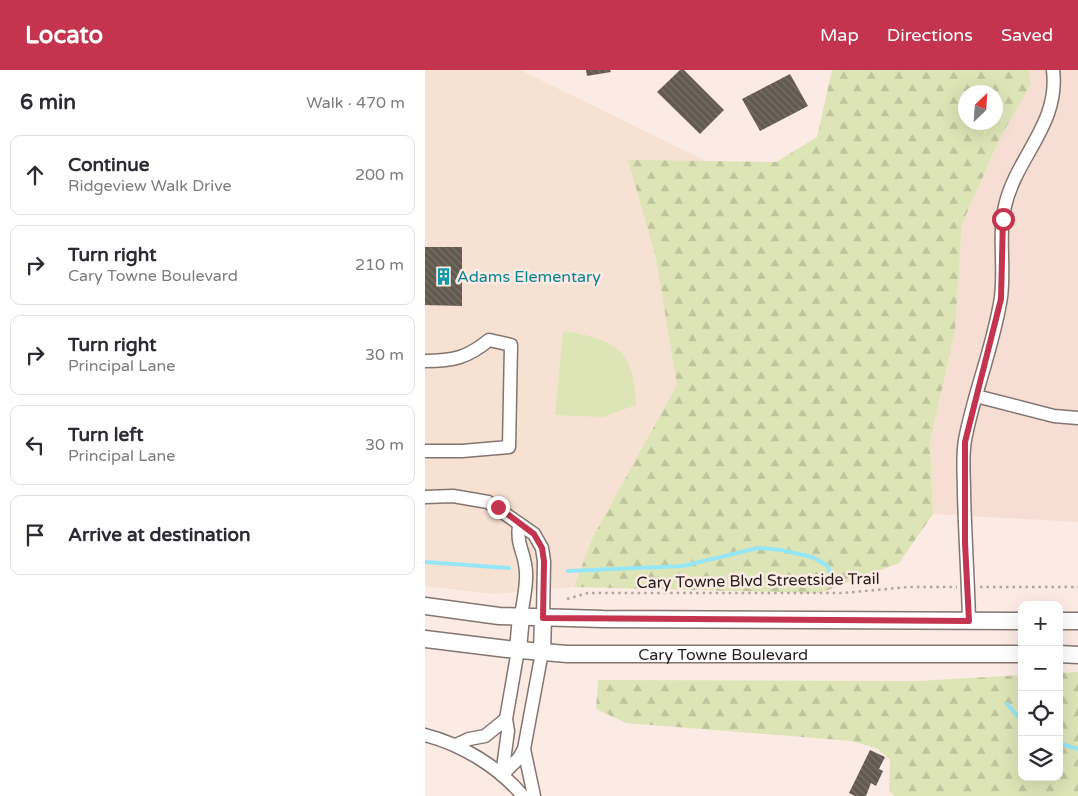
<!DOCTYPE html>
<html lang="en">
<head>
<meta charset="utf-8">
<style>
  :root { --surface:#fff; --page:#f7f7f7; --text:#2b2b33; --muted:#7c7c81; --line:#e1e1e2; --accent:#c5344e }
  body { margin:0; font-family:"Varela Round",sans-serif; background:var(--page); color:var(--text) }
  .controls { position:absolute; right:15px; bottom:15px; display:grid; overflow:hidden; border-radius:10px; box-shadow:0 5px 20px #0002 }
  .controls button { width:45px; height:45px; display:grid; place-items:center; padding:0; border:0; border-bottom:1px solid var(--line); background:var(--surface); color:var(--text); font:25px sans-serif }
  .compass { position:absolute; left:533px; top:15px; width:45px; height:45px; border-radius:50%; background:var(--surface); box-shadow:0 5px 20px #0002; rotate:25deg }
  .stop { position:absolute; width:15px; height:15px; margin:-11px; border:4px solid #c5344e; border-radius:50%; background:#fff }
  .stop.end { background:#c5344e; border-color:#fff; box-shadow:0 1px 5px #0008 }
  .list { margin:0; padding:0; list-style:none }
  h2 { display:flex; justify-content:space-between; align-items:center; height:65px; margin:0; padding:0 20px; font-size:21px }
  h2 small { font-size:16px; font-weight:400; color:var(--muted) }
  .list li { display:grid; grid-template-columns:32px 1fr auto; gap:15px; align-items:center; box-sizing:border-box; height:80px; margin:0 10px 10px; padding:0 10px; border:1px solid var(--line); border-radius:10px }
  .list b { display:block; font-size:19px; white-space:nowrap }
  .list p { margin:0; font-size:16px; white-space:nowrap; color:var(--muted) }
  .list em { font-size:16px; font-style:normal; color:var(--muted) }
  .icon { flex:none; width:28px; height:28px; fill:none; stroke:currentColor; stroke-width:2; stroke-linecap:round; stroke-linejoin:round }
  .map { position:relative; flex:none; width:653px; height:726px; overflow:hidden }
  header { display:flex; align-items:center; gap:30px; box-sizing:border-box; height:70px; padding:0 25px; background:var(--accent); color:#fff }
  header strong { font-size:24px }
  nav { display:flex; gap:28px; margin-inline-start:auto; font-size:18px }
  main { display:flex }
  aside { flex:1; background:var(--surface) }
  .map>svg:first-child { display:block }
  .built { fill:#f6ded4 }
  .education { fill:#f6e1d3 }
  .forest { fill:url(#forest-firs); fill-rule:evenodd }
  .pitch { fill:#dde5b6 }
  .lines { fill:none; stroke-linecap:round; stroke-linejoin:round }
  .stream { stroke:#95e6f6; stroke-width:4 }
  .building { fill:url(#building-back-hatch) }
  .minor-casing { stroke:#83756f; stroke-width:15 }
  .major-casing { stroke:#83756f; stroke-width:19 }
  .path { stroke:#b0a39e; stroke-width:2.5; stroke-dasharray:2.5 4; stroke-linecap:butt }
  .minor { stroke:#fff; stroke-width:12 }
  .major { stroke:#fff; stroke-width:16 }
  .route { stroke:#c5344e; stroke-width:6 }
  .labels { text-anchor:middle; stroke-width:5; stroke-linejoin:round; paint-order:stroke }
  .culture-label { font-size:16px; fill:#0d838f; stroke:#fcebe5; text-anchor:start }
  .street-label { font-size:16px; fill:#241e1c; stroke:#fcebe5 }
</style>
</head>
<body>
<header>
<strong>Locato</strong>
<nav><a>Map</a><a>Directions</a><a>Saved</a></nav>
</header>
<main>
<aside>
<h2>6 min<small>Walk · 470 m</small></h2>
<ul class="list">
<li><svg class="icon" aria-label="ahead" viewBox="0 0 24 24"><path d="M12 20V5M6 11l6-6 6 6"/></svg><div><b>Continue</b><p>Ridgeview Walk Drive</p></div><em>200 m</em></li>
<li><svg class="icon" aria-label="right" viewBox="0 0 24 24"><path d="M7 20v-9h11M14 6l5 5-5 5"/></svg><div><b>Turn right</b><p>Cary Towne Boulevard</p></div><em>210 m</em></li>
<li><svg class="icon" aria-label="right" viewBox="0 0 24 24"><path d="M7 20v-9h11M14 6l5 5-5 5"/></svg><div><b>Turn right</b><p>Principal Lane</p></div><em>30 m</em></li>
<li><svg class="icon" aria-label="left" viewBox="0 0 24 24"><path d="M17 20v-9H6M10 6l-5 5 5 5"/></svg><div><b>Turn left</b><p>Principal Lane</p></div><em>30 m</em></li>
<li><svg class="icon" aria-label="arrive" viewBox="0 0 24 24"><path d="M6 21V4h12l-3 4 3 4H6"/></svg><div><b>Arrive at destination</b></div></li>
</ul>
</aside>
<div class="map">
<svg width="653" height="726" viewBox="0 0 653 726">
  <defs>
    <pattern id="forest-firs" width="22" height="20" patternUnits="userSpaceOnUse" patternTransform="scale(1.25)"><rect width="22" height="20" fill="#dde5b6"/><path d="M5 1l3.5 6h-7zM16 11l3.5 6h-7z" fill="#bec49c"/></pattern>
    <pattern id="building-back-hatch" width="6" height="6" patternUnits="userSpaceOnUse" patternTransform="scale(1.25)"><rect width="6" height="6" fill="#625a4f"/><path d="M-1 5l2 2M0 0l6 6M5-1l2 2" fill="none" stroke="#79726a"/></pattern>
  </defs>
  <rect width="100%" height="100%" fill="#fcebe5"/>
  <polygon class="built" points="604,0 653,0 653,452 508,444 505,372 530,261 537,154 576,66 606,14"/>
  <polygon class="education" points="0,0 95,0 361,130 148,517 69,524 0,516"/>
  <g class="forest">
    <path d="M407,0H604L606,14L576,66L537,154L530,261L505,372L508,444L474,493L395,523L149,517L168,467L252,315L231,188L203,90L351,92L392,67ZM540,22H570V52H540Z"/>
    <polygon points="653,602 653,726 470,726 464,721 465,690 453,679 427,671 201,653 171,639 173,610 493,611 597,605 597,707 634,707 634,603"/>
  </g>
  <path class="pitch" d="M138,261C189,269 210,279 211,335L178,347L130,345Z"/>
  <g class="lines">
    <g class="stream">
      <polyline points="0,492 84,498"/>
      <polyline points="143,501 258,496 333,478 356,480 387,487 403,496 407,511"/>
      <polyline points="582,634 597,651"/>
      <polyline points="634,673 653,679"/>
    </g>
  </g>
  <g class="building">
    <polygon points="161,0 185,0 186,2 162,6"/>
    <polygon points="255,0 259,0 299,40 275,64 232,22"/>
    <polygon points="365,4 383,36 335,61 317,29"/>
    <polygon points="0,177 37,177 37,236 0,235"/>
    <polygon points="445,680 460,687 454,699 458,701 451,716 446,713 441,726 430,726 424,723"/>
  </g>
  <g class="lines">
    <defs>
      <g id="minor">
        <path d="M0,291C28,291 42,288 64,270L86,275L84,377L37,381H0"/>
        <polyline points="551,326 629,346 653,348"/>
        <polyline points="0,427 28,426 63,432 109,464 117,478 119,491 118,548"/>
        <path d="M94,455C91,475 100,482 101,502C102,516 98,532 96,546"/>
        <path d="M544,551C543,508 540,466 539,423C539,405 537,387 540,370C549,322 569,275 576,227C580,197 573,166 580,136C591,87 635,54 628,0"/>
        <path d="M0,665C36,674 74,697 98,726"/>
        <polyline points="31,675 44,669 60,666 81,649"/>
        <polyline points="99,679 109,726"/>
        <polyline points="77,705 94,688 99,679 117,582"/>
        <polyline points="77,705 83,661 81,649 93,580"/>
      </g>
      <g id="major">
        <polyline points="0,536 74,546 178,549 597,551"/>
        <polyline points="634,551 653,551"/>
        <path id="s1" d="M0,569L82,579L142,584H597"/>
        <polyline points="93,580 96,546"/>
        <polyline points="117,582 118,548"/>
        <polyline points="634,584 653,585"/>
      </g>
    </defs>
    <use href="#minor" class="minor-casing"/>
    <use href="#major" class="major-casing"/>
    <g class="path">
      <polyline points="555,517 653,517"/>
      <polyline points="142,529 163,523 418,523 483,517 532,517"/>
    </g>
    <use href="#minor" class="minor"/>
    <use href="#major" class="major"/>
  </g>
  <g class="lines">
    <polyline class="route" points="73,437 109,464 117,478 119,491 118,548 544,551 540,473 540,372 576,229 578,149"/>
  </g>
  <defs>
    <symbol id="building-bare" viewBox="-9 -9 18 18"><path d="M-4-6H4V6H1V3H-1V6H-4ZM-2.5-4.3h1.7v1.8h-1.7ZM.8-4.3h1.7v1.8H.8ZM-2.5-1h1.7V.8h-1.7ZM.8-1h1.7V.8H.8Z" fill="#0f9aa8" stroke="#fcebe5" stroke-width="2.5" paint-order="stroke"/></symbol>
  </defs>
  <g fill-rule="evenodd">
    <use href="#building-bare" x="6" y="194" width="25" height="25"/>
  </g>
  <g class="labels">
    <g class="culture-label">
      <text x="32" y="212">Adams Elementary</text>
    </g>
    <g class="street-label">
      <text transform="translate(333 510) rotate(-1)" y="6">Cary Towne Blvd Streetside Trail</text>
      <text dy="6" stroke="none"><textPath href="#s1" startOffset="299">Cary Towne Boulevard</textPath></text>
    </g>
  </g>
</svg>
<div class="controls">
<button>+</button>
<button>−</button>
<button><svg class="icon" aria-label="locate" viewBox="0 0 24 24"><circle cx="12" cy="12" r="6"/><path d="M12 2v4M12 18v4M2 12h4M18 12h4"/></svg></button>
<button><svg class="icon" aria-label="layers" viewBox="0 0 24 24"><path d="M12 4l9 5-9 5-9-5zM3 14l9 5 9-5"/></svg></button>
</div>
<svg class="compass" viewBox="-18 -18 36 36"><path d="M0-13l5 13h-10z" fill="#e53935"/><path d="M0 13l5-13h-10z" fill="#7c7c81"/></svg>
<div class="stop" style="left:578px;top:149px"></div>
<div class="stop end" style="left:73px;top:437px"></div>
</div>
</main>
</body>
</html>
